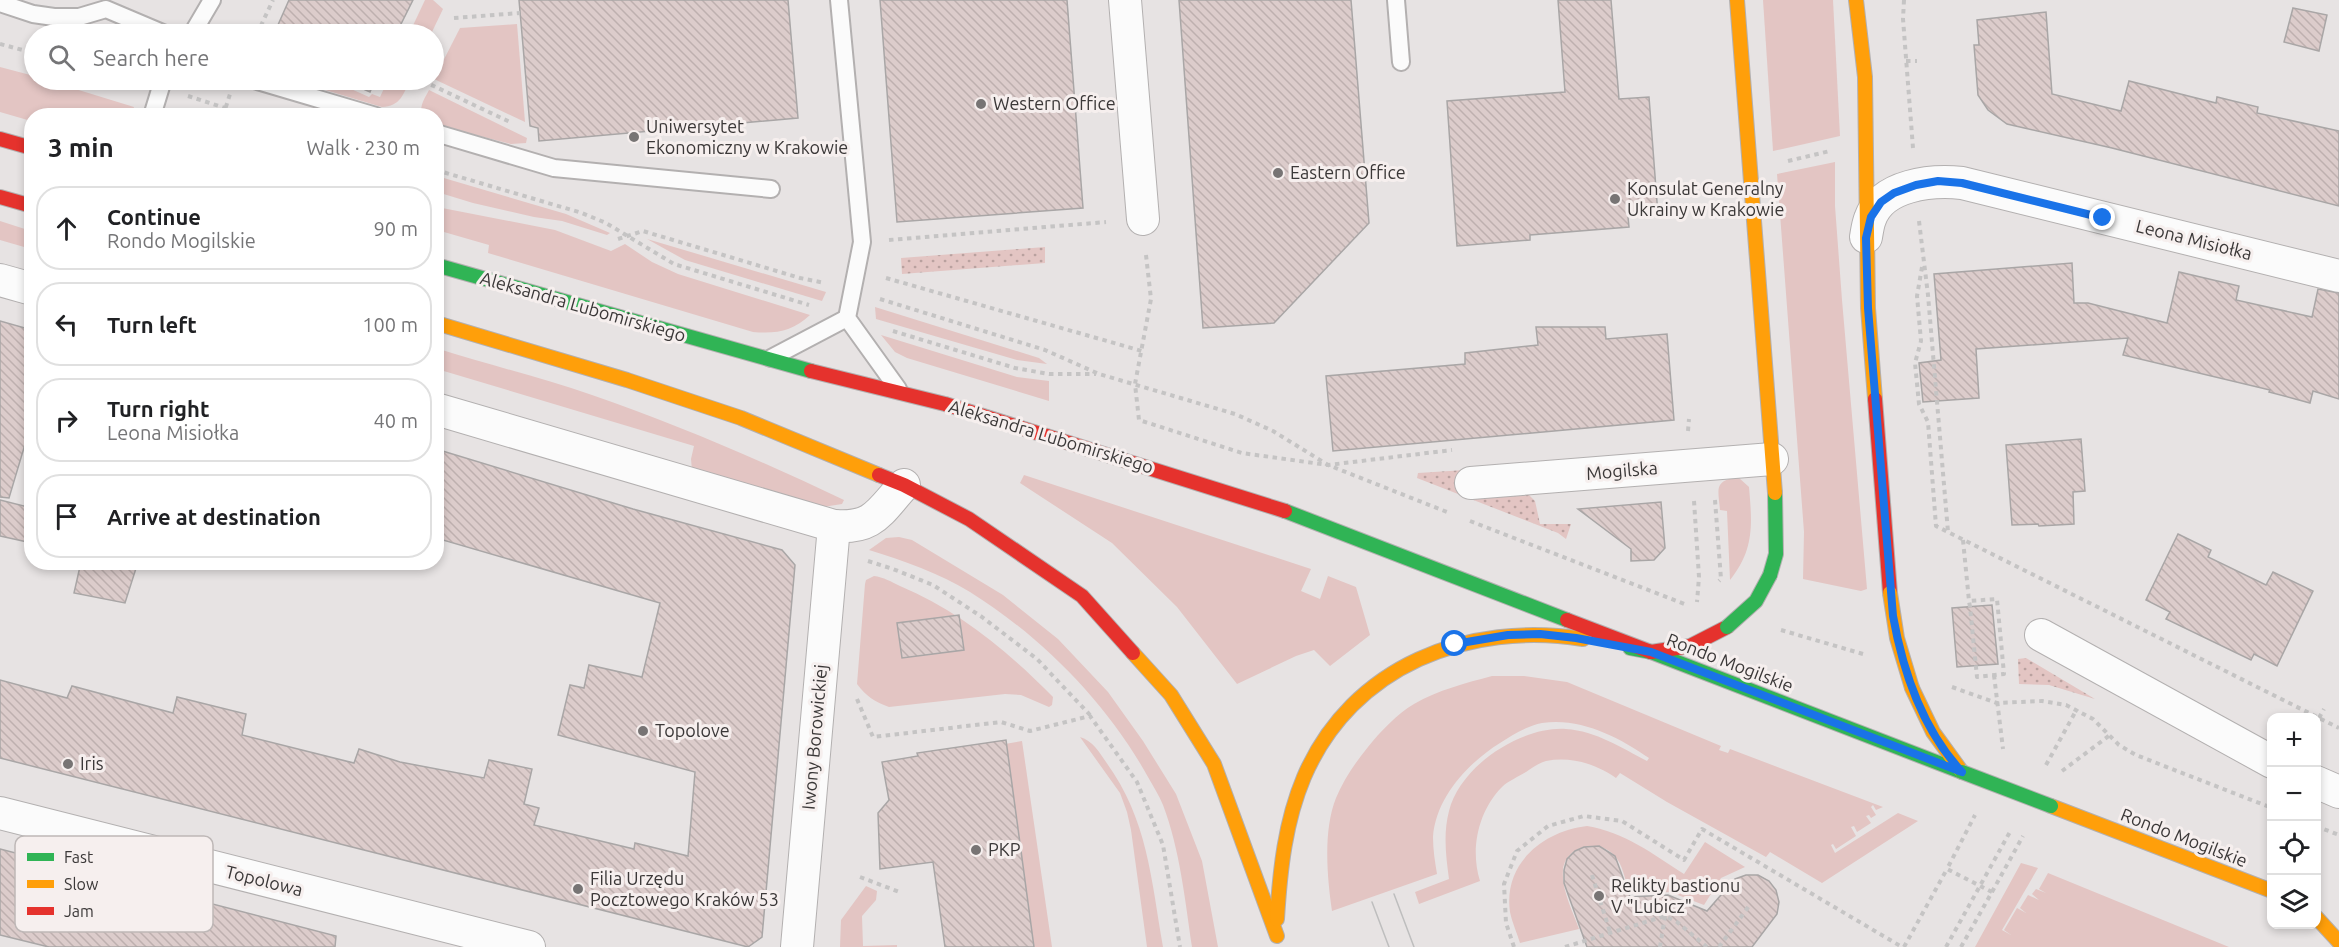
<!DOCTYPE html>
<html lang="en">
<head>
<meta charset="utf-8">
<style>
  :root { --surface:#fff; --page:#f6f6f6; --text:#202124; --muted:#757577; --line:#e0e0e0 }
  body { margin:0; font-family:Ubuntu,sans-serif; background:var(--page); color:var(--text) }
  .controls { position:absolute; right:18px; bottom:18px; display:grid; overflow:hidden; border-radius:12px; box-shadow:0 3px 9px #0003 }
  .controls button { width:54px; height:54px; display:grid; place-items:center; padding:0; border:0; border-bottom:2px solid var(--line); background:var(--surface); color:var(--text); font:30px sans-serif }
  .stop { position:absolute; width:18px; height:18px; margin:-14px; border:4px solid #1a73e8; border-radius:50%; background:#fff }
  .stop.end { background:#1a73e8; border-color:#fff; box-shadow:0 2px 6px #0008 }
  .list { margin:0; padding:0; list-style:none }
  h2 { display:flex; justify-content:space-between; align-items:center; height:78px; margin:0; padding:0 24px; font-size:26px }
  h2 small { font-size:20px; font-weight:400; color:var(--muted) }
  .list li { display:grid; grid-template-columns:39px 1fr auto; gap:18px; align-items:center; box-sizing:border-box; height:84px; margin:0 12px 12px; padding:0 12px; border:2px solid var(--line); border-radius:24px }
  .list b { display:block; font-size:22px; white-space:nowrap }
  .list p { margin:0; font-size:20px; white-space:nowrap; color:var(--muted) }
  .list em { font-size:20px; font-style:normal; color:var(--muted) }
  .icon { flex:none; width:33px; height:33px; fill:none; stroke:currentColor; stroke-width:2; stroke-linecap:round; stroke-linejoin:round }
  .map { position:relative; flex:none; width:2339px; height:947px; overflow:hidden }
  .search { position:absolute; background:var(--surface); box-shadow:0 3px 9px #0003; left:24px; top:24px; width:420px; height:66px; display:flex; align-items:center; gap:15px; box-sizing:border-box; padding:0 21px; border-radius:33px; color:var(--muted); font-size:22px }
  .panel { position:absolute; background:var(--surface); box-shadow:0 3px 9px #0003; left:24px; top:108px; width:420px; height:462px; border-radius:24px }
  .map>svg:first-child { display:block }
  .green { fill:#e3c5c3 }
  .garden { fill:url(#garden-dots) }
  .building { fill:url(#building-back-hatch); stroke:#a9a6a6; stroke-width:1.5 }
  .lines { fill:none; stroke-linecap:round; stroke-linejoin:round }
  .lane-casing { stroke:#b3b0b0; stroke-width:20 }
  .street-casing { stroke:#b3b0b0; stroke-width:34 }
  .fast-casing { stroke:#b3b0b0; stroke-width:16 }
  .slow-casing { stroke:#b3b0b0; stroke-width:16 }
  .jam-casing { stroke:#b3b0b0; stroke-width:16 }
  .path { stroke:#c5c4c4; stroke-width:4; stroke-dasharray:4.5 4.5; stroke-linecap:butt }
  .lane { stroke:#fbfbfb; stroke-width:16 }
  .street { stroke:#fbfbfb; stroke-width:32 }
  .fast { stroke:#30b455; stroke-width:14 }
  .slow { stroke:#ff9f0a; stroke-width:14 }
  .jam { stroke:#e5322d; stroke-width:14 }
  .tram { stroke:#bebebe; stroke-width:1.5 }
  .fast-bridge-casing { stroke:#b3b0b0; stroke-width:16; stroke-linecap:butt }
  .slow-bridge-casing { stroke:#b3b0b0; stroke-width:16; stroke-linecap:butt }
  .fast-bridge { stroke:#30b455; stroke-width:14 }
  .slow-bridge { stroke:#ff9f0a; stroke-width:14 }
  .route { stroke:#1a73e8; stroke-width:8 }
  .poi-dot { fill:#777474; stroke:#f6efee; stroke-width:2 }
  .labels { text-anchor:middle; stroke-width:6; stroke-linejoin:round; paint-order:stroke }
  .poi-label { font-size:18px; fill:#3b3838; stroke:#f6efee; text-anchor:start }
  .street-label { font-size:18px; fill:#3b3838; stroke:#f6efee }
  .key { fill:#f6efee; stroke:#beb8b7; stroke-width:1.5 }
  .key-label { font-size:16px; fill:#3b3838 }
</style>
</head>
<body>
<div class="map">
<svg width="2339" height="947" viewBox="0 0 2339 947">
  <defs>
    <pattern id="garden-dots" width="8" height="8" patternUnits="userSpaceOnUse" patternTransform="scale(1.5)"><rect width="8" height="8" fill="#e3c5c3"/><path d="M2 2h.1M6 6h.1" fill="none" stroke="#b9a19f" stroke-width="1.8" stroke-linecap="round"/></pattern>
    <pattern id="building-back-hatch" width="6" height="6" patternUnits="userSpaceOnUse" patternTransform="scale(1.5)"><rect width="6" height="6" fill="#dccccb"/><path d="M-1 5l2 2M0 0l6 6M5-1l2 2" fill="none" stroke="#beb0af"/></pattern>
  </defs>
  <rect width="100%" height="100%" fill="#e7e3e3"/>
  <g class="green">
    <polygon points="425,0 433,0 443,9 431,34 409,34"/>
    <polygon points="1763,0 1833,0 1840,136 1773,151"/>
    <polygon points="517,24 525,122 434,79 460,28"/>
    <polygon points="0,67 34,76 34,80 46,80 134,107 132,115 32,116 31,121 0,112"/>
    <path d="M292,80H331L369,97L372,94L380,97L388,80H410C404,93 400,107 382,107Z"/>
    <path d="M429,90L527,138L526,143L511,144L437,125L436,116L422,115C419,106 425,98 429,90Z"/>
    <polygon points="1835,162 1835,206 1842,300 1867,589 1861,591 1803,579 1804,532 1777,174"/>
    <polygon points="437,176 566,214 610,233 607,235 562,221 534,217 473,203 437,192"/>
    <path d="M437,207L555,230L611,251L625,244L652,262L678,274L810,315C793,331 777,334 753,332L488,253L489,245L437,230Z"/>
    <polygon points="0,221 31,231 31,249 0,240"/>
    <polygon points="647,239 826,292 822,301 685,260"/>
    <polygon points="875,307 1039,358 1047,364 1017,360 876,319"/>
    <polygon points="881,335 1017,377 1049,381 1049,401 907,358 895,352"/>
    <path d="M439,349C490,365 542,378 592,395C679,425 762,461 844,500L842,504L823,507L692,470L691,459L694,446L437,369L436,352Z"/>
    <polygon points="1024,475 1311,569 1301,591 1320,599 1328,576 1356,587 1370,635 1330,666 1314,650 1296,656 1237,684 1177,607 1112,543 1020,483"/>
    <path d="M1738,477L1749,487C1752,523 1755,549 1730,580L1727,511L1720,510C1718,488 1714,481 1738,477Z"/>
    <path d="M899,537L912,540L1003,595L1058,639L1108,692L1143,741L1176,794L1202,861L1218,947H1192C1185,900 1180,850 1163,805C1159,795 1153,786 1148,777C1107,703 1042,637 970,592C941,574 902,560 869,550L886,538Z"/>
    <path d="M874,576C883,577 892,582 900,586C958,610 1009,652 1053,697L1052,705L1049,707L1021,695L1005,694L889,707C875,702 866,696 857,684L865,584L866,580Z"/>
    <path d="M1492,676H1524L1567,682L1721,746L1719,750L1728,753L1730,749L1883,807L1876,810L1873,805L1871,807L1876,815L1871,818L1869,815L1866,816L1871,823L1857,832L1854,826L1851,827L1856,836L1836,849L1833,844L1831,845L1835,853L1898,813L1918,821L1822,883L1770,852L1766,857L1667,802L1620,773L1616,778C1596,764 1571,756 1546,761C1539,763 1532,768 1526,772C1518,777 1508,781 1502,787C1478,811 1470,850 1480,881L1419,904L1415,892L1449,879C1446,857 1443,834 1449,811C1460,766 1521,726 1566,729C1596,731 1622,748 1647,761L1649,758C1619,737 1580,717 1542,723C1527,726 1512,735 1500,743C1468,763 1436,797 1433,837C1433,850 1435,862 1437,874L1332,911C1327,877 1323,830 1336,798C1344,779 1355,763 1368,747C1380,732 1397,714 1414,704C1438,690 1466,683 1492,676Z"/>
    <path d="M1080,737C1093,741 1099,752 1106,762C1148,820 1151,879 1163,947H1147L1131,830L1127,812L1120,793Z"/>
    <polygon points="1022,741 1052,947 1033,947 1005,744"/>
    <path d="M1587,826C1624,832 1653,854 1684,874L1705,842L1745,867L1721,878L1704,905L1670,892L1630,894C1625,881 1623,864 1614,855C1598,838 1565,846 1563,870C1561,889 1573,912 1579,929L1520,943C1517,933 1512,922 1510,912C1503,864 1543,831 1587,826Z"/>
    <polygon points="2021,863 2038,868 2002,930 2011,935 2004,930 2017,908 2026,913 2020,908 2028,895 2039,900 2032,894 2036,889 2046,893 2039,889 2048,873 2229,947 1975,947"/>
    <polygon points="866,886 877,891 876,900 862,916 863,946 897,945 897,947 840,947 841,920"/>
  </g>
  <g class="garden">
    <polygon points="1045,247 1045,263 902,274 901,258"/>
    <polygon points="1465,470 1529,495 1535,501 1540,524 1571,524 1566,539 1558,533 1417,478 1418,473"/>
    <polygon points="2026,658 2095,699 2049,685 2019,684 2018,659"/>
  </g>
  <g class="building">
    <polygon points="289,0 413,0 396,34 274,34"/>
    <polygon points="519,0 788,0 798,118 539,141 538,128 530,126"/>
    <polygon points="880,0 1067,0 1083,208 897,222"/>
    <polygon points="1179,0 1351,0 1369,223 1274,323 1203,328"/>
    <polygon points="1558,0 1611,0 1619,99 1649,97 1658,215 1628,217 1629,227 1530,235 1530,240 1457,246 1447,101 1565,92"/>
    <polygon points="2293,8 2327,15 2319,51 2284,42"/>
    <polygon points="2046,12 2052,94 2121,111 2129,81 2216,103 2217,97 2258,107 2257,113 2339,131 2339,206 2112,148 2007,124 1988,110 1978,95 1974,45 1979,45 1977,20"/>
    <polygon points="343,80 375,80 370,92"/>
    <polygon points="2072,263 2074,303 2088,303 2167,323 2179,272 2239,286 2236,300 2312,317 2318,289 2339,293 2339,399 2313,391 2310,403 2269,392 2270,390 2123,355 2128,338 1976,349 1979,398 1923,402 1919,363 1941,360 1934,274"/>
    <polygon points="0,321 32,330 32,421 9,498 0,497"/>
    <polygon points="1536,327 1605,327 1606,339 1667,334 1674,420 1333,451 1326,376 1465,364 1465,353 1538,345"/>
    <polygon points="2081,439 2085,491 2073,492 2074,524 2039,526 2038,524 2012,525 2006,445"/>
    <polygon points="436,449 633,509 782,550 795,565 762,937 748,947 0,758 0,680 67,698 72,686 173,713 177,697 246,714 242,735 354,763 359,749 400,762 484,778 489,760 532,769 524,804 539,808 534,825 634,849 635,843 688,856 695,772 558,735 570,685 584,688 589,665 642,677 660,603 436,538"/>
    <polygon points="0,500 32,508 32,543 0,536"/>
    <polygon points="1661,502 1665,548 1654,560 1631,561 1631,549 1578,509"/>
    <polygon points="2178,534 2211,550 2208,557 2266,585 2273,572 2313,591 2277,666 2254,654 2251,660 2166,619 2170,612 2146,600"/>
    <polygon points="81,562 138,562 125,603 74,593"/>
    <polygon points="1992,605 1998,664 1957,667 1952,608"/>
    <polygon points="959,615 964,650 902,658 897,623"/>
    <polygon points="1006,740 1034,947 945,947 933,862 880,869 878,813 889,800 882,762 918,756 917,753"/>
    <polygon points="1599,846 1615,856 1630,897 1668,895 1707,911 1735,879 1746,875 1758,875 1769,881 1776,890 1779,902 1777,914 1752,947 1587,947 1564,883 1564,870 1567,859 1575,851 1584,847"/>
    <polygon points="0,849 336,936 335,947 49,947 0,935"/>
  </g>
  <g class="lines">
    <defs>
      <g id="lane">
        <polyline points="839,0 862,242 847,318 898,389"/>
        <polyline points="1396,0 1401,62"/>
        <polyline points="0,3 33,14 54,17 79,17 106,9 165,34"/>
        <polyline points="192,34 212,0"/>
        <polyline points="254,80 376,116"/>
        <polyline points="152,116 163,80"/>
        <polyline points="436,133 554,168 771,189"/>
        <polyline points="771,358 847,318"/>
      </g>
      <g id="street">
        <polyline points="1125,0 1143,219"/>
        <path d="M1866,237C1867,231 1868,224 1870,219C1882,184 1932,180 1962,183L2339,276"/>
        <polyline points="0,280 32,289"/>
        <path d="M436,409L834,526C874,529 879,512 904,485"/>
        <polyline points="1471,483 1772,459"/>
        <polyline points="2041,635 2272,762"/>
        <polyline points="2316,782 2339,792"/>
        <polyline points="0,813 529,947"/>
        <polyline points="797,947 834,526"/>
      </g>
      <g id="fast">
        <polyline points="436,265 811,371"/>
        <polyline points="1285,511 1567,620"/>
        <polyline points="1770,575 1776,554 1775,493"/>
        <polyline points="1630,648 1651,652 1962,772"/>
      </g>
      <g id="slow">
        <polyline points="1737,0 1775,493"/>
        <polyline points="1856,0 1865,77 1868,308 1875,399"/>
        <polyline points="436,323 627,380 741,418 879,475"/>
        <polyline points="1133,653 1171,695 1214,764 1277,936"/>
        <polyline points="1912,688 1933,732 1962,772"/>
        <polyline points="2051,806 2272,891"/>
        <polyline points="2316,917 2339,942"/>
        <path d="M1277,919C1280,870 1285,822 1304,777C1352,665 1469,621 1583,639"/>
      </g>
      <g id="jam">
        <polyline points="0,139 32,148"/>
        <polyline points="0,197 32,206"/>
        <polyline points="811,371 945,404 1285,511"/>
        <polyline points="1875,399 1890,593"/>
        <polyline points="879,475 904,485 969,519 1082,596 1133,653"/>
        <polyline points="1567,620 1651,652"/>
        <polyline points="1651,652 1690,646 1727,627"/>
      </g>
    </defs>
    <use href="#lane" class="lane-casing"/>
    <use href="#street" class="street-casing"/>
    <use href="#fast" class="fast-casing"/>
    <use href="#slow" class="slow-casing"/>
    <use href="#jam" class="jam-casing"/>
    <g class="path">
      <polyline points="1904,0 1903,19 1913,148"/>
      <polyline points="454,18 520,13"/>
      <polyline points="257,34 273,0"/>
      <polyline points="0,44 34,53"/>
      <polyline points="1906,61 1917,61"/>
      <polyline points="423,81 510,122"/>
      <polyline points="86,86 88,80"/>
      <polyline points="188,96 250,116"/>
      <polyline points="223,116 230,94"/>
      <polyline points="1788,161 1830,151"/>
      <polyline points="436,170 582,213 606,223 674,264 809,305"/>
      <polyline points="1919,221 1928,295 1948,532 2339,728"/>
      <polyline points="618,239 643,231 800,278 825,283"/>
      <polyline points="889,240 1106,222"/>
      <polyline points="1146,255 1151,299 1135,384 1139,420 1242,453 1328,465 1452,450"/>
      <polyline points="1922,267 1917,296 1921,341 1915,363 1919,404 1928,422 1936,526 1948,532"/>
      <polyline points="886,278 1142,351"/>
      <polyline points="880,299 1045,350 1099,374 1235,414 1273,431 1328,465 1447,512"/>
      <polyline points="893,331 1015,368 1049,374 1096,374"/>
      <polyline points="1688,431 1689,419"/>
      <polyline points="1715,500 1721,579 1719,581"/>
      <polyline points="1694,501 1699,577 1697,602"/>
      <polyline points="1470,521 1687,605"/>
      <polyline points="1963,540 1969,601 1970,607 1977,677 2004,674 1997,599 1969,601"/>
      <polyline points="868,561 893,569 933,585 982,617 1037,659 1090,715"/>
      <polyline points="1781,630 1863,654"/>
      <polyline points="1994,675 2003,749"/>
      <polyline points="1952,687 1997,703 2042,701 2066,705 2093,719 2119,745 2136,755 2272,808"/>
      <polyline points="857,699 873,737 1001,722 1030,731 1090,716 1137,782 1163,845 1180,947"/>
      <polyline points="2319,718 2324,709"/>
      <polyline points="2046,765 2077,709"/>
      <polyline points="2062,771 2110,735"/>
      <polyline points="2316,826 2339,835"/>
      <polyline points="1592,875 1610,932"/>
      <polyline points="860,877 902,893"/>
      <polyline points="1992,892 2023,836"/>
      <polyline points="1514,947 1506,923 1504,884 1517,851 1548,826 1584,816 1622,821 1684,860 1702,829 1902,947"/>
      <polyline points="1565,947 1665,916 1677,922 1707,947"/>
      <polyline points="1660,947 1665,916"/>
      <polyline points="1719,947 1749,906"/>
      <polyline points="1904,947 1947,869"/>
      <polyline points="1946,947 2011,830"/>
      <polyline points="1961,947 1992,892 1947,869 1975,815"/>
    </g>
    <use href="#lane" class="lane"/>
    <use href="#street" class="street"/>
    <use href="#fast" class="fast"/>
    <use href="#slow" class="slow"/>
    <use href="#jam" class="jam"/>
    <g class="tram">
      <polyline points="1394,894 1414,947"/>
      <polyline points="1372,902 1389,947"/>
    </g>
    <defs>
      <g id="fast-bridge">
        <polyline points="1727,627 1756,601 1770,575"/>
        <polyline points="1962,772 2051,806"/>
      </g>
      <polyline id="slow-bridge" points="1890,593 1897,638 1912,688"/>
    </defs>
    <use href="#fast-bridge" class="fast-bridge-casing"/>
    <use href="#slow-bridge" class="slow-bridge-casing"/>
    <use href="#fast-bridge" class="fast-bridge"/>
    <use href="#slow-bridge" class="slow-bridge"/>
  </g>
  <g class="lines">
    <path class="route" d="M1455,644L1508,635L1540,634L1576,638L1651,652L1962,772C1922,729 1903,672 1893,616L1868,308L1866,238L1871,217L1881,202L1894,193L1916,185L1938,181L1962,183L2103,218"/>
  </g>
  <g class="poi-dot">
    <circle cx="981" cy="104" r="6"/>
    <circle cx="634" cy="137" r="6"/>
    <circle cx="1278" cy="173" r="6"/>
    <circle cx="1615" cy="199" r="6"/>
    <circle cx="643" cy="731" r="6"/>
    <circle cx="68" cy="764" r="6"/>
    <circle cx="976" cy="850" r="6"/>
    <circle cx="578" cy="889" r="6"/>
    <circle cx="1599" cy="896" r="6"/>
  </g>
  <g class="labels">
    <g class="poi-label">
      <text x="993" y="110">Western Office</text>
      <text x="646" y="133">Uniwersytet<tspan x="646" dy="21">Ekonomiczny w Krakowie</tspan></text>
      <text x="1290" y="179">Eastern Office</text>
      <text x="1627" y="195">Konsulat Generalny<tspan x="1627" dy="21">Ukrainy w Krakowie</tspan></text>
      <text x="655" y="737">Topolove</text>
      <text x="80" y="770">Iris</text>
      <text x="988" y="856">PKP</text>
      <text x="590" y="885">Filia Urzędu<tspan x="590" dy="21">Pocztowego Kraków 53</tspan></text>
      <text x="1611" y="892">Relikty bastionu<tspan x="1611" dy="21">V "Lubicz"</tspan></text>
    </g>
    <g class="street-label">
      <text transform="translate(2194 240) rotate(14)" y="6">Leona Misiołka</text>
      <text transform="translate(583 307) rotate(16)" y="6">Aleksandra Lubomirskiego</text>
      <text transform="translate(1051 437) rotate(17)" y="6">Aleksandra Lubomirskiego</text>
      <text transform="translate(1622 471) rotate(-5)" y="6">Mogilska</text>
      <text transform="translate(1730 663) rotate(21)" y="6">Rondo Mogilskie</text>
      <text transform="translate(815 737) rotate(-85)" y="6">Iwony Borowickiej</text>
      <text transform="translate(2184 838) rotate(21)" y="6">Rondo Mogilskie</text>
      <text transform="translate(264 881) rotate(14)" y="6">Topolowa</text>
    </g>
  </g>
  <rect x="15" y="836" width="198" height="96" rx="9" class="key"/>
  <rect x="27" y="853" width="27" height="8" fill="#30b455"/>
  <rect x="27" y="880" width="27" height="8" fill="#ff9f0a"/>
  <rect x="27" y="907" width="27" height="8" fill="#e5322d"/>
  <g class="key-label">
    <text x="64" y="863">Fast</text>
    <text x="64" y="890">Slow</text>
    <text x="64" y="917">Jam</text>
  </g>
</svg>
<div class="controls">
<button>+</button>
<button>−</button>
<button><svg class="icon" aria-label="locate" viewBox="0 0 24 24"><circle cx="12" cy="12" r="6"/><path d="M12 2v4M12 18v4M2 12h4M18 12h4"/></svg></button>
<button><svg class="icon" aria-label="layers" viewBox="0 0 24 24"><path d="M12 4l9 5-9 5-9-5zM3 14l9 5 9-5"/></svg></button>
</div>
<div class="stop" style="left:1455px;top:644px"></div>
<div class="stop end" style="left:2103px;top:218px"></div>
<div class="search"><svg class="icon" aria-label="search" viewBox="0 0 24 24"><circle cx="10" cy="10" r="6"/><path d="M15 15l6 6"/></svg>Search here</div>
<section class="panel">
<h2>3 min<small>Walk · 230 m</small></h2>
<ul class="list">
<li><svg class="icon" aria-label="ahead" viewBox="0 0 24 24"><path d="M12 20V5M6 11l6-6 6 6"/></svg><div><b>Continue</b><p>Rondo Mogilskie</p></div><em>90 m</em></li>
<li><svg class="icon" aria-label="left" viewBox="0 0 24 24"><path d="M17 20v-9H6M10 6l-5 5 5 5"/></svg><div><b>Turn left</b></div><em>100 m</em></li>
<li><svg class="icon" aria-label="right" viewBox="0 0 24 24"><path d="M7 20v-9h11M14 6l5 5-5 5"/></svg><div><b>Turn right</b><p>Leona Misiołka</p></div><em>40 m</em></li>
<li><svg class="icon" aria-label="arrive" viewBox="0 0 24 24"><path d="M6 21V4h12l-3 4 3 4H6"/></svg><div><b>Arrive at destination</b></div></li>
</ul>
</section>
</div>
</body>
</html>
